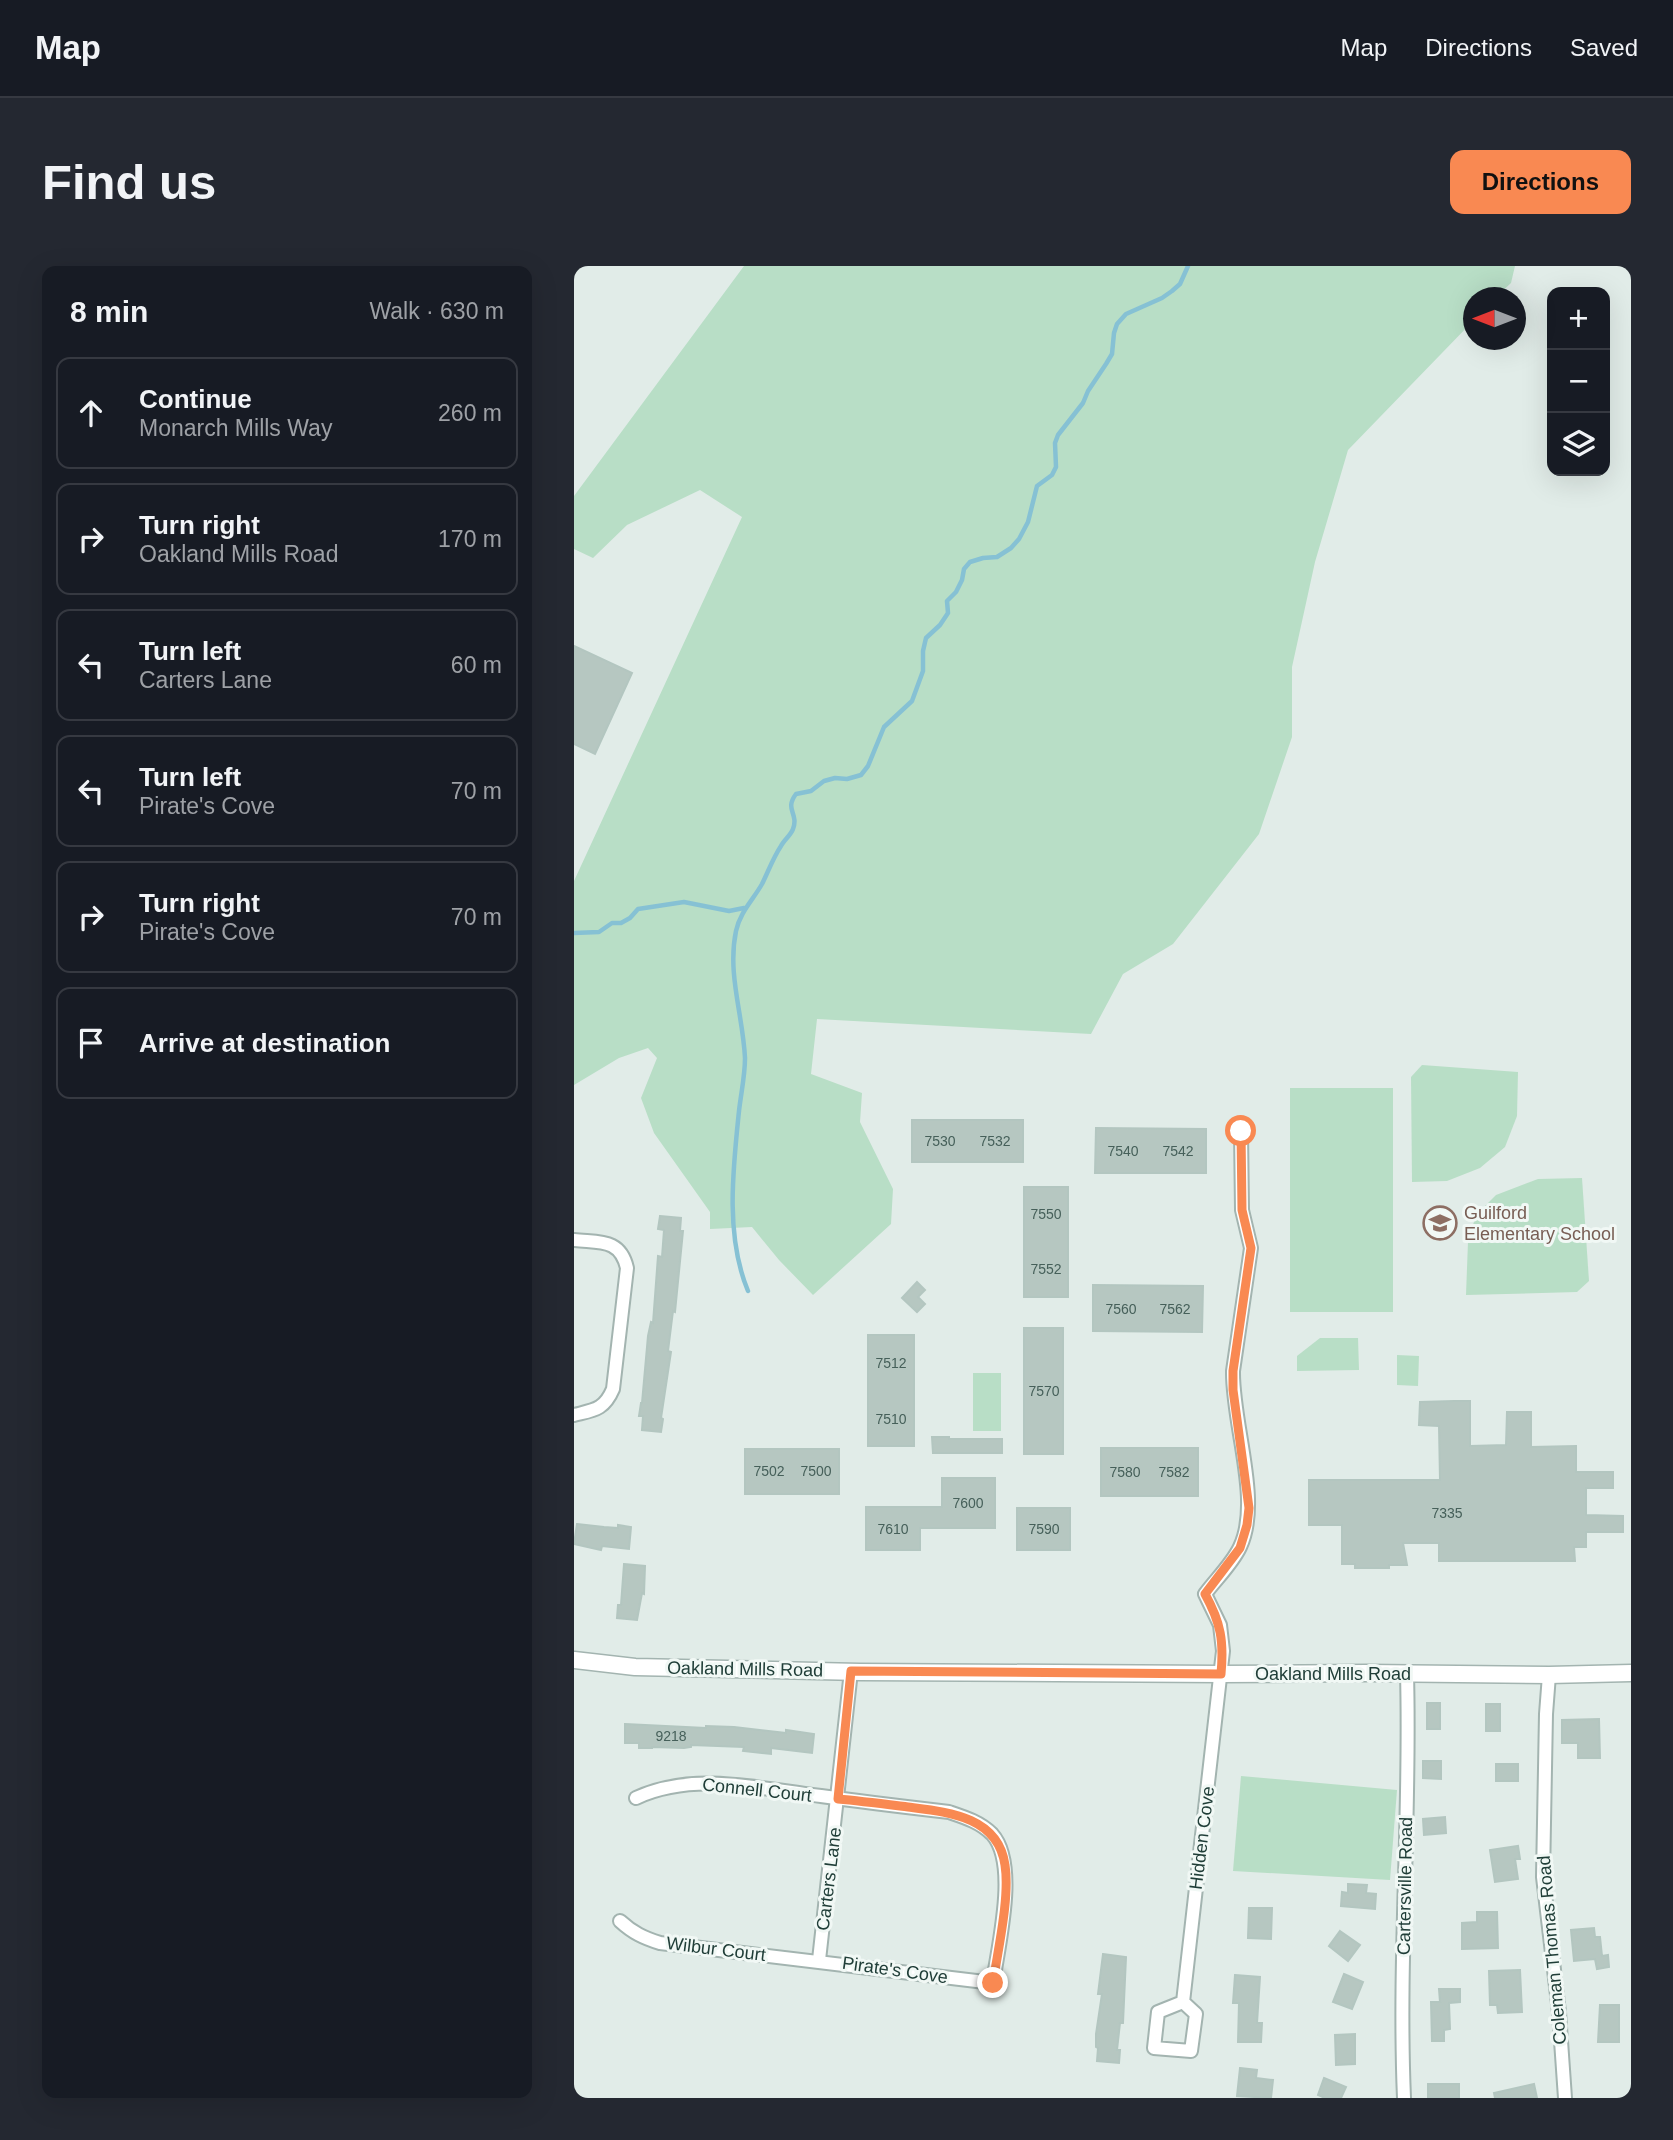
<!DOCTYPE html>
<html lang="en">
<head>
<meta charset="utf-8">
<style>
  :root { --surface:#171b24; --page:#242831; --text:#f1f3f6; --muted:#9ea1a6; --line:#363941; --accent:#f98952 }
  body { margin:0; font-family:Helvetica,sans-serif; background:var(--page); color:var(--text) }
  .controls { position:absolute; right:21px; top:21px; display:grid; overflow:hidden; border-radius:14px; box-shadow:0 7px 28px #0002 }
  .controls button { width:63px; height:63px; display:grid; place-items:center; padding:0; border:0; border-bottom:2px solid var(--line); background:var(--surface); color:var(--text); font:35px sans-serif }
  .compass { position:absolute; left:889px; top:21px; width:63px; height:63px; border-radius:50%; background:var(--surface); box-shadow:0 7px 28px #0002; rotate:270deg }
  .stop { position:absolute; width:21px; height:21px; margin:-16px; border:5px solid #f98952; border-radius:50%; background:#fff }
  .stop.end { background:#f98952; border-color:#fff; box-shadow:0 2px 7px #0008 }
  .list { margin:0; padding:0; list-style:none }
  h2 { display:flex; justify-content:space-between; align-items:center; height:91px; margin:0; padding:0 28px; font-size:30px }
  h2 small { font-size:23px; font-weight:400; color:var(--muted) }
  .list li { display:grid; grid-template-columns:46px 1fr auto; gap:21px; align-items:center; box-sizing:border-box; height:112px; margin:0 14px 14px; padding:0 14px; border:2px solid var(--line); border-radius:14px }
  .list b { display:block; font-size:26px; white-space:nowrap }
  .list p { margin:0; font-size:23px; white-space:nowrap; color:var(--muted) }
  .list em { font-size:23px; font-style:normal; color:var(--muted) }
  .icon { flex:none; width:38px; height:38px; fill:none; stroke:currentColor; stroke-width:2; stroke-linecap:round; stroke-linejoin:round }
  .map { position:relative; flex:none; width:1057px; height:1832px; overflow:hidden; border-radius:14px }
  header { display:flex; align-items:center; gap:42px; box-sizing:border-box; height:98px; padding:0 35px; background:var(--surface); border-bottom:2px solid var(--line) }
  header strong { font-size:33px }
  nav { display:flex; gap:38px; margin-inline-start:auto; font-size:24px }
  .intro { display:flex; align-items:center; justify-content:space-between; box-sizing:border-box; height:168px; padding:0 42px }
  h1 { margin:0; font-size:49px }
  .button { padding:18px 32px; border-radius:14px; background:var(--accent); color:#111; font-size:24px; font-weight:700 }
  main { display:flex; gap:42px; padding:0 42px }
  aside { flex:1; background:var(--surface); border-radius:14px; box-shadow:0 7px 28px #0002 }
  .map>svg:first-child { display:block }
  .green { fill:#b8dec6 }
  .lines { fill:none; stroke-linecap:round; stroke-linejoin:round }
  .stream { stroke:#86c1d4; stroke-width:4.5 }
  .building { fill:#b6c7c1; stroke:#b3c6c0; stroke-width:2 }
  .minor-casing { stroke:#a3b4b0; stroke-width:16 }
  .tertiary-casing { stroke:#a3b4b0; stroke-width:19 }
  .minor { stroke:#fff; stroke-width:12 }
  .tertiary { stroke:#fff; stroke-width:16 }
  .route { stroke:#f98952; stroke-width:9 }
  .labels { text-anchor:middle; stroke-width:6; stroke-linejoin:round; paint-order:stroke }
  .number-label { font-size:14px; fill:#46605a }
  .education-label { font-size:18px; fill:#785e54; stroke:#f1f8f5; text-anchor:start }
  .street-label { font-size:18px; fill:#203e38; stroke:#f1f8f5 }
</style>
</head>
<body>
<header>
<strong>Map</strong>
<nav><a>Map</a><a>Directions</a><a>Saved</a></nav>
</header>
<div class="intro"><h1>Find us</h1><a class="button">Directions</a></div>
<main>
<aside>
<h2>8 min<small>Walk · 630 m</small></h2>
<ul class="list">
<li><svg class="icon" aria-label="ahead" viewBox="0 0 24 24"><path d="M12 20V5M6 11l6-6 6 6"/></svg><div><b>Continue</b><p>Monarch Mills Way</p></div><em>260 m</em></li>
<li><svg class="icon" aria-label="right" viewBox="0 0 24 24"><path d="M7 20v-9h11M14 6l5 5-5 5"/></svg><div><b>Turn right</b><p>Oakland Mills Road</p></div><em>170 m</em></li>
<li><svg class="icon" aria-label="left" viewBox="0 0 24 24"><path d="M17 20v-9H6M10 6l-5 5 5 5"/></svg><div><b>Turn left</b><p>Carters Lane</p></div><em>60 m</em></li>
<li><svg class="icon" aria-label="left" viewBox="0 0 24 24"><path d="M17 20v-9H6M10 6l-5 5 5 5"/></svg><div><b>Turn left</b><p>Pirate's Cove</p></div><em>70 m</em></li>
<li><svg class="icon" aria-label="right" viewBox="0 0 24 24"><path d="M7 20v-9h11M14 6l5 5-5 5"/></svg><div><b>Turn right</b><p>Pirate's Cove</p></div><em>70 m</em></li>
<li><svg class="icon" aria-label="arrive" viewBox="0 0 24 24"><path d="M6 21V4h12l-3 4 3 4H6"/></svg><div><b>Arrive at destination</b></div></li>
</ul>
</aside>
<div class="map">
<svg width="1057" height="1832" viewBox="0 0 1057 1832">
  <rect width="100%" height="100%" fill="#e1ece8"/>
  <g class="green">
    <polygon points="170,0 941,0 937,17 922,31 900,32 899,55 774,184 741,296 718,401 718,471 685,568 599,678 549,708 517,768 243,753 237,808 288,827 286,856 319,923 317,958 239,1029 205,994 178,961 136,963 136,946 80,867 67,832 83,792 74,782 45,792 0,819 0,615 168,251 126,224 53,259 19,292 0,283 0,230"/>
    <polygon points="848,799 944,806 943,850 931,881 906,902 873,915 838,916 837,811"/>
    <rect x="716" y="822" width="103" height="224"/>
    <polygon points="1008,912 1015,1015 1003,1026 892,1029 894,976 902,949 922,929 964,913"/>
    <polygon points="746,1072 784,1072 785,1104 723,1105 723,1090"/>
    <polygon points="823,1089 845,1090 844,1120 823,1119"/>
    <rect x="399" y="1107" width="28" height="58"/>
    <polygon points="667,1510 823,1524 816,1614 659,1605"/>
  </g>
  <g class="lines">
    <g class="stream">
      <polyline points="0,667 25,666 38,657 47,657 56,652 64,643 110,636 155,645 170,642"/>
      <path d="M174,1025C151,970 159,903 165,845C167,827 171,810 171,792C169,749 153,708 162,665C166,646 179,634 188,618C194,606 199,592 207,580C210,574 217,569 219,563C225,547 210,544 222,528L237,525L250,515L261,512L273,513L287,509L294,500L310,461L338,435L349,405V385L352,372L366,359L374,347L373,335L382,326L388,314L390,303L396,296L409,292L423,291L437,282L445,273L454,256L463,220L478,209L482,201L481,177L484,169L509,137L514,125L532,98L538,88L540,67L543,58L552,48L588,32L598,25L606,18L614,0"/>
    </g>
  </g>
  <g class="building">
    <polygon points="0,380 58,407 21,488 0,478"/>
    <rect x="338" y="854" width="111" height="42"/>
    <polygon points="522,862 632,863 632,907 521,907"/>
    <rect x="450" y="921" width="44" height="110"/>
    <polygon points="86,950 107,952 106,965 109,965 101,1046 99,1045 94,1085 97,1086 95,1099 87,1152 89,1153 87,1166 68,1164 69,1150 65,1150 67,1137 68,1137 74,1070 77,1056 79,1057 84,990 88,991 90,964 84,963"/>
    <polygon points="343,1016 351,1024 344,1031 351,1038 343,1046 328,1032"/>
    <polygon points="519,1019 629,1020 628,1066 519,1065"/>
    <rect x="450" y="1062" width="39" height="126"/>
    <rect x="294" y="1069" width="46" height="111"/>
    <polygon points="880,1135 896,1135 896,1180 932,1179 933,1146 957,1146 957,1181 1002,1180 1002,1206 1039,1206 1039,1222 1012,1222 1012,1249 1049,1250 1049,1266 1012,1266 1012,1281 1000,1281 1001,1295 865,1295 865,1277 829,1277 833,1299 815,1299 815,1302 781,1302 781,1298 768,1298 768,1259 735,1259 735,1214 866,1214 865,1160 845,1159 846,1136"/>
    <polygon points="358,1171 375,1171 375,1173 428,1173 428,1187 359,1187"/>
    <rect x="527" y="1182" width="97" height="48"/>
    <rect x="171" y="1183" width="94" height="45"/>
    <polygon points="368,1212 421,1212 421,1262 346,1262 346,1284 292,1284 292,1241 368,1241"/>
    <rect x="443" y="1242" width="53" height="42"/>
    <polygon points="3,1258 30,1261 44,1262 44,1259 57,1261 55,1283 28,1280 27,1284 0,1278"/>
    <polygon points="50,1298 71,1300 70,1328 68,1327 63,1354 43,1352 44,1339 47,1339"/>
    <rect x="853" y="1437" width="13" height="26"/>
    <rect x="912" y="1438" width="14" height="27"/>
    <polygon points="1025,1453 1026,1492 1004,1492 1004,1477 988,1477 988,1454"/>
    <polygon points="51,1458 132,1462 132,1460 160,1461 212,1467 212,1464 240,1468 238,1487 197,1482 197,1488 169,1485 170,1481 117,1479 117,1481 110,1482 78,1481 78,1482 65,1482 65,1477 51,1477"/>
    <polygon points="849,1495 867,1495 867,1513 849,1512"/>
    <rect x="922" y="1498" width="22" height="17"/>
    <polygon points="871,1551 872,1567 850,1569 849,1553"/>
    <polygon points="944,1580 946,1593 941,1593 944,1613 921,1616 916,1584"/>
    <polygon points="774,1618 793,1619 792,1627 802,1628 801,1643 767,1640 768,1626 774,1627"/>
    <polygon points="675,1642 698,1642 697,1673 674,1672"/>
    <polygon points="903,1646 923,1646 924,1682 888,1683 888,1657 903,1656"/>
    <polygon points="1020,1662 1021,1671 1026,1671 1028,1690 1034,1689 1035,1701 1023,1703 1021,1693 1000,1695 997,1664"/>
    <polygon points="766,1665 786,1679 774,1695 755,1680"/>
    <polygon points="529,1688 552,1691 549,1757 546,1757 543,1784 546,1784 545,1797 523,1795 524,1782 522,1781 522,1768 528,1728 524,1728"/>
    <polygon points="946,1704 948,1746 924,1747 923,1739 916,1739 915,1705"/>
    <polygon points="770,1708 789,1716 778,1743 759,1736"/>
    <polygon points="661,1709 686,1711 683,1757 688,1757 687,1776 664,1776 665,1737 659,1737"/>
    <polygon points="865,1723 886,1723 886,1736 875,1737 876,1763 870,1764 870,1775 858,1775 857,1736 866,1736"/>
    <polygon points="1026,1739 1045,1739 1045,1776 1024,1776"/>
    <polygon points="781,1768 781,1798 762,1799 761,1769"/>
    <polygon points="666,1802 683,1804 682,1812 699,1814 697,1832 663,1830"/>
    <polygon points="750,1812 772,1821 767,1832 751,1832 744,1829"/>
    <rect x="854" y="1818" width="31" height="14"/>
    <polygon points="960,1818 963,1832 921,1832 920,1827"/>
  </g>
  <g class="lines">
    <defs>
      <g id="minor">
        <path d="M0,974C25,977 46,972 53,1002L39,1123C30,1144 20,1144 0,1149"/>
        <polyline points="975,1409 972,1448 969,1611 985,1746 991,1832"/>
        <path d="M46,1655C59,1667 70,1672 86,1677L419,1717C424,1679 445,1598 418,1568C406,1556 390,1551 375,1546C332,1541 289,1536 247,1530C186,1523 120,1505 62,1532"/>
        <polyline points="245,1694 277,1405"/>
        <path d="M609,1736L584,1746L580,1782L617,1785L622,1748L609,1736L649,1385L646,1359L631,1328C642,1313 658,1298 666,1281C688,1235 658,1158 659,1105L677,982L668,944L667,865"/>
        <path d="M830,1832C824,1691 837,1550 833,1408"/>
      </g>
      <polyline id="tertiary" points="0,1394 61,1401 286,1406 647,1408 793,1407 975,1409 1057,1407"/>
    </defs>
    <use href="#minor" class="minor-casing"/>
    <use href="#tertiary" class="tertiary-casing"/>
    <use href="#minor" class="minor"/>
    <use href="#tertiary" class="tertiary"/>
  </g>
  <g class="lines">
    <path class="route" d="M419,1717C424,1683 436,1631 431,1599C424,1550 373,1546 334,1541C310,1538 287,1535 264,1533L277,1405L647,1408C650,1375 647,1357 631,1328L666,1282L673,1259L675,1242L659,1124V1105L677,982L668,944L667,865"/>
  </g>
  <defs>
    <symbol id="school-ring" viewBox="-11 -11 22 22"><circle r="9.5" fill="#f1f8f5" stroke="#8d6e63" stroke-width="1.5"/><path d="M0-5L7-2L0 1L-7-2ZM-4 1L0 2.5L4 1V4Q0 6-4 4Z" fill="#8d6e63"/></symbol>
  </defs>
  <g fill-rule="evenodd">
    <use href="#school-ring" x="847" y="938" width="38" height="38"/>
  </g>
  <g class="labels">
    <g class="number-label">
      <text x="366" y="880">7530</text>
      <text x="421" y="880">7532</text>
      <text x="549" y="890">7540</text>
      <text x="604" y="890">7542</text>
      <text x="472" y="953">7550</text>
      <text x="472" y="1008">7552</text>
      <text x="547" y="1048">7560</text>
      <text x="601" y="1048">7562</text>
      <text x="317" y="1102">7512</text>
      <text x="470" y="1130">7570</text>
      <text x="317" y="1158">7510</text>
      <text x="195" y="1210">7502</text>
      <text x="242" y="1210">7500</text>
      <text x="551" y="1211">7580</text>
      <text x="600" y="1211">7582</text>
      <text x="394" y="1242">7600</text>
      <text x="873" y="1252">7335</text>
      <text x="319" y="1268">7610</text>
      <text x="470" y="1268">7590</text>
      <text x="97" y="1475">9218</text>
    </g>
    <g class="education-label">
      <text x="890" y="953">Guilford<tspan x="890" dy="21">Elementary School</tspan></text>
    </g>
    <g class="street-label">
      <text transform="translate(171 1403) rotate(1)" y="6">Oakland Mills Road</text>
      <text x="759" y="1414">Oakland Mills Road</text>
      <text transform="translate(183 1524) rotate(6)" y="6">Connell Court</text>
      <text transform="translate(628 1572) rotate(-83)" y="6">Hidden Cove</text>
      <text transform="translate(255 1613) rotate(-83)" y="6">Carters Lane</text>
      <text transform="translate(831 1620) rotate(-89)" y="6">Cartersville Road</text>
      <text transform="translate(142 1683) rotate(7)" y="6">Wilbur Court</text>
      <text transform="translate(978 1684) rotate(-95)" y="6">Coleman Thomas Road</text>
      <text transform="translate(321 1704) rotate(8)" y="6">Pirate's Cove</text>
    </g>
  </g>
</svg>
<div class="controls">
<button>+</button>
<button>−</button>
<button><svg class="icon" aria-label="layers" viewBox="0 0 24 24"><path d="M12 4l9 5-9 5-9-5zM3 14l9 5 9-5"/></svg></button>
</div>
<svg class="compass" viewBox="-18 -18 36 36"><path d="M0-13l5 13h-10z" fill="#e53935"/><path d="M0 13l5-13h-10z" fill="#9ea1a6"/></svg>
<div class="stop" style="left:667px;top:865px"></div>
<div class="stop end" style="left:419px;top:1717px"></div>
</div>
</main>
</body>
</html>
